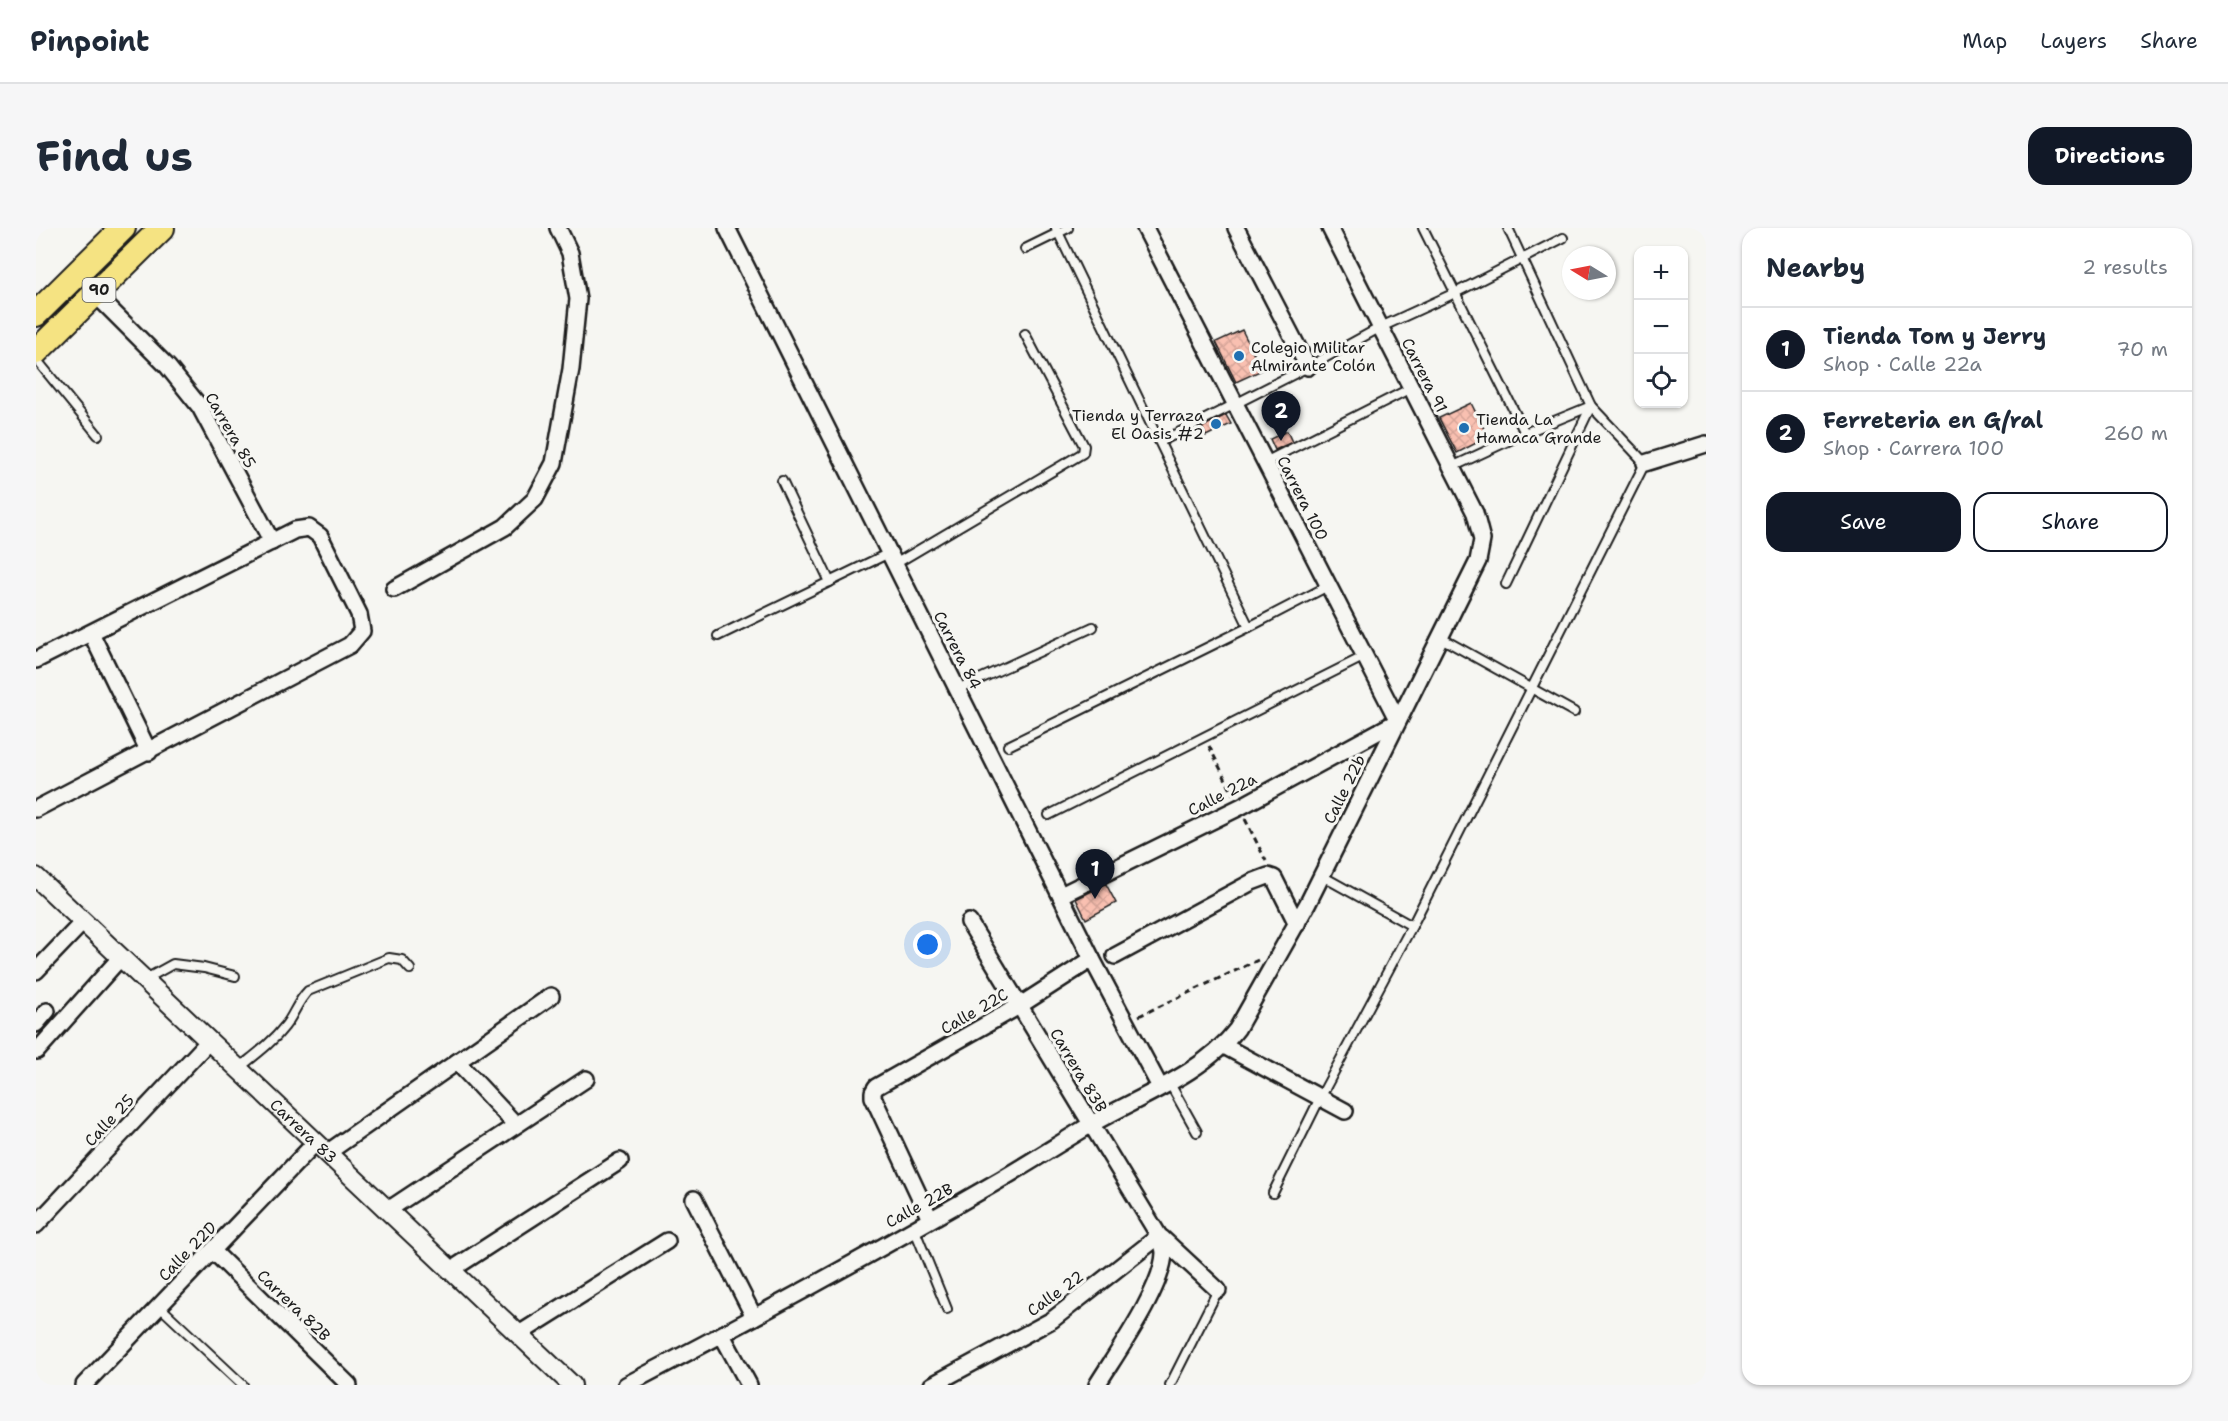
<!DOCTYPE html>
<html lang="en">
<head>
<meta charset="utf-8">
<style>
  :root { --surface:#fff; --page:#f6f6f7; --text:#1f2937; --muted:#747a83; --line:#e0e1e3; --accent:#111827 }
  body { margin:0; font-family:"Shantell Sans",sans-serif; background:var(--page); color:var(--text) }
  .controls { position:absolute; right:18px; top:18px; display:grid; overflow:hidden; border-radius:12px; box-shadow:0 2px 4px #0004 }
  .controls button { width:54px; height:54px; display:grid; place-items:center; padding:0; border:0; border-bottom:2px solid var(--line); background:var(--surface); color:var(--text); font:30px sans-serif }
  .compass { position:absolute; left:1526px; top:18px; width:54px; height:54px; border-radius:50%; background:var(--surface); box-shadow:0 2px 4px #0004; rotate:280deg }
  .you { position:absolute; left:892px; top:717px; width:21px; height:21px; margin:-15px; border:4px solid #fff; border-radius:50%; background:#1a73e8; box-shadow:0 0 0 9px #1a73e833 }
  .badge { display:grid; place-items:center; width:39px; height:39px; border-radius:50%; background:var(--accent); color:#fff; font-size:20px; font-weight:700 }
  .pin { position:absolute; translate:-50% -50px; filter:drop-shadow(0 2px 3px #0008) }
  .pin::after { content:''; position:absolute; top:32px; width:21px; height:18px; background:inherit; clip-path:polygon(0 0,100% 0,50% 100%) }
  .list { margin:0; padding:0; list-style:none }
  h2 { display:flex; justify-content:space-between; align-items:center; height:78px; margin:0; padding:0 24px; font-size:26px }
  h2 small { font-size:20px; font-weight:400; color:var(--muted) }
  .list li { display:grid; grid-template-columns:39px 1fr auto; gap:18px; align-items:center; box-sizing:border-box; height:84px; padding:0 24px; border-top:2px solid var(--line) }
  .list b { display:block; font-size:22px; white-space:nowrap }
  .list p { margin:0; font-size:20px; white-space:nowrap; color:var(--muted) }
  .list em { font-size:20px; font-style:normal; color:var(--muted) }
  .actions { display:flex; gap:12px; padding:18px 24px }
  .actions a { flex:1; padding:14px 0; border:2px solid var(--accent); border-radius:18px; text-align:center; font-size:21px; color:var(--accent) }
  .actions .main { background:var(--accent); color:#fff }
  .icon { flex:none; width:33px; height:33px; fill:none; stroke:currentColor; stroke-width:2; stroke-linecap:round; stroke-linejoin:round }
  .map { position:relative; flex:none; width:1670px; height:1157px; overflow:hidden; border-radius:18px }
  header { display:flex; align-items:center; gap:36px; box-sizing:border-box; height:84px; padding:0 30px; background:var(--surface); border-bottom:2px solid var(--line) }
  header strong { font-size:28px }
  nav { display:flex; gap:33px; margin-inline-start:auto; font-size:21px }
  .intro { display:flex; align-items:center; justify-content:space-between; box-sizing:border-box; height:144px; padding:0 36px }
  h1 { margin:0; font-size:42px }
  .button { padding:15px 27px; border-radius:18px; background:var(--accent); color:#fff; font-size:21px; font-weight:700 }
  main { display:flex; gap:36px; padding:0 36px }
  aside { flex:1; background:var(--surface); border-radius:18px; box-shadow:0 2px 4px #0004 }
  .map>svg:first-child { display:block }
  .building { fill:url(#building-cross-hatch); stroke:#1c1c1c; stroke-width:1.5 }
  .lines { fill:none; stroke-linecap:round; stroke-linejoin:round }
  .service-casing { stroke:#1c1c1c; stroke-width:12 }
  .minor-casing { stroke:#1c1c1c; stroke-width:20 }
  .tertiary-casing { stroke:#1c1c1c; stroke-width:22 }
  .trunk-casing { stroke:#1c1c1c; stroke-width:28 }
  .path { stroke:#1c1c1c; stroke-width:3; stroke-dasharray:6 4.5; stroke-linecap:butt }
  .service { stroke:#f6f6f2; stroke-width:8 }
  .minor { stroke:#f6f6f2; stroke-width:15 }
  .tertiary { stroke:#f6f6f2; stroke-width:18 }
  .trunk { stroke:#f5e382; stroke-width:24 }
  .poi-dot { fill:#1f6fb2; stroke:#f6f6f2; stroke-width:2 }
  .labels { text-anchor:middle; stroke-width:6; stroke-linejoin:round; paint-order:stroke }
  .shield { fill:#f6f6f2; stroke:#5d5d5c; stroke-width:1.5 }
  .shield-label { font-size:15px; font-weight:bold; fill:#1c1c1c }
  .poi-label { font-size:16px; fill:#1c1c1c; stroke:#f6f6f2; text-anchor:start }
  .street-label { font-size:16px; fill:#1c1c1c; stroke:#f6f6f2 }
</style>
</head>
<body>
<header>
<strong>Pinpoint</strong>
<nav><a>Map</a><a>Layers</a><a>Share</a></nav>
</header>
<div class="intro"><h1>Find us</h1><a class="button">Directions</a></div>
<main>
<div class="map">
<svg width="1670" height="1157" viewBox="0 0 1670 1157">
  <defs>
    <pattern id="building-cross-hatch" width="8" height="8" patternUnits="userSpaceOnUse" patternTransform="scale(1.5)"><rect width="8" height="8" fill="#f9c0b1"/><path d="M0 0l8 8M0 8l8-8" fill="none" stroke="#d5a498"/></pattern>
  </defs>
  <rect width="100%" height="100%" fill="#f6f6f2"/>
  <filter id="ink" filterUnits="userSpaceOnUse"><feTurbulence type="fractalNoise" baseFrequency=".0167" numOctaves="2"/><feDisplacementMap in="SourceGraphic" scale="12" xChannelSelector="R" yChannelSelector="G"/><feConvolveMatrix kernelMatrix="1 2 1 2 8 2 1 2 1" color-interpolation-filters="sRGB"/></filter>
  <g filter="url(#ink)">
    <g class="building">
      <polygon points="1206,102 1226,142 1200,154 1180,114"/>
      <polygon points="1435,175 1452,209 1421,225 1403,190"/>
      <polygon points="1190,187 1195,196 1170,208 1166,199"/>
      <polygon points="1251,203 1256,214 1239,222 1234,211"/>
      <polygon points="1070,656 1080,675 1050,691 1040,671"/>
    </g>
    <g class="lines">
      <defs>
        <g id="service">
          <polyline points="1020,0 1213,399"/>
          <polyline points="1387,0 1489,205"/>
          <polyline points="989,21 1032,0"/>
          <polyline points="0,131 62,207"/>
          <polyline points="1124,214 1272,139 1345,99 1419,65 1527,10"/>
          <polyline points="1229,234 1375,160"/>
          <polyline points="1416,239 1489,205 1555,178"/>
          <polyline points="746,253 794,354"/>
          <polyline points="859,336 1047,225 1048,218 989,106"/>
          <polyline points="1470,356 1555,178"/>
          <polyline points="682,408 853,325"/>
          <polyline points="1405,410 1538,484"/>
          <polyline points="922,461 1057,399"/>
          <polyline points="972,518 1213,399 1292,358"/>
          <polyline points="1013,587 1329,428"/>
          <polyline points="1286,648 1376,698"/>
          <polyline points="108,752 137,736 168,740 199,748"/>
          <path d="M203,840C219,827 236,815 249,798C258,787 261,774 272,763L353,730L366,732L374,741"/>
          <polyline points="1133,854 1161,904"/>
          <polyline points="1237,965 1284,870 1376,698 1609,235 1555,178 1472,0"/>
          <polyline points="878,1000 911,1081"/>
          <polyline points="123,1078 207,1157"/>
          <polyline points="1134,1157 1182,1062"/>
        </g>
        <g id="minor">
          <polyline points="691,0 1056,731 1124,859"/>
          <polyline points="1200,0 1272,139"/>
          <polyline points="59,66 132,139 164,179 236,314"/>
          <polyline points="1609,235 1670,216"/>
          <polyline points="358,361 469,299 499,271 518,235 535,141 542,71 534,25 522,0"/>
          <polyline points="55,405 113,524"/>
          <polyline points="0,432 259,302 273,300 284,308 323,386 326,403 314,417 0,581"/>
          <polyline points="1025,667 1204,579 1362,493 1109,0"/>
          <path d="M933,694L1123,1008C1125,1013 1128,1020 1128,1025C1127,1060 1080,1126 1061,1157"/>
          <polyline points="1079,728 1216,654 1232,648 1238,650 1261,696"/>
          <polyline points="0,743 47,694"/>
          <polyline points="0,796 11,783"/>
          <polyline points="1188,818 1309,883"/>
          <polyline points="1,823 85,729"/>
          <polyline points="421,834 480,897"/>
          <polyline points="291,925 515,768"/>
          <polyline points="658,971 718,1089"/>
          <polyline points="352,982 550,851"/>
          <polyline points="894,991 837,869 837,864 840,859 983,778 1056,731"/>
          <polyline points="0,997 173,813"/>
          <polyline points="1126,1010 1182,1062"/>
          <polyline points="177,1023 313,1157"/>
          <polyline points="415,1042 584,933"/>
          <polyline points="483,1106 631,1013"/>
          <polyline points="686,1107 713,1157"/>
          <polyline points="48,1157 280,914"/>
          <path d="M590,1157C713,1093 836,1026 957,956C990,937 1021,917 1054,897C1102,869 1167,846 1201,801L1272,675L1442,333L1446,312L1439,285L1294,0"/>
          <polyline points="896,1157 1016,1092 1123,1008"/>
        </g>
        <g id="tertiary">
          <path id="s1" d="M0,649L536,1157"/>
        </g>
        <g id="trunk">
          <polyline points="0,86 87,0"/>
          <polyline points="0,124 126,0"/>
        </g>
      </defs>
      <use href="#service" class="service-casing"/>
      <use href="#minor" class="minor-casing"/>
      <use href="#tertiary" class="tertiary-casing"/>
      <use href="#trunk" class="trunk-casing"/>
      <g class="path">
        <polyline points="1173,518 1197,566"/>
        <polyline points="1209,591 1230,633"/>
        <polyline points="1103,788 1222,732"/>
      </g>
      <use href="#service" class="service"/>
      <use href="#minor" class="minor"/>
      <use href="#tertiary" class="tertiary"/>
      <use href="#trunk" class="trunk"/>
    </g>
  </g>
  <g class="poi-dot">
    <circle cx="1203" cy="128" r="6"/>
    <circle cx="1180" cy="196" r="6"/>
    <circle cx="1428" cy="200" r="6"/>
  </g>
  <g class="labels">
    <rect class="shield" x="46.5" y="50" width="33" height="24" rx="4.5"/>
    <g class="shield-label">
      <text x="63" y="67">90</text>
    </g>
    <g class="poi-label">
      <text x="1215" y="125">Colegio Militar<tspan x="1215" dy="18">Almirante Colón</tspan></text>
      <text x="1168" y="193" text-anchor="end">Tienda y Terraza<tspan x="1168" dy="18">El Oasis #2</tspan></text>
      <text x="1440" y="197">Tienda La<tspan x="1440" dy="18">Hamaca Grande</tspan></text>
    </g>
    <g class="street-label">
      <text transform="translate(1389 147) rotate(63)" y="6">Carrera 91</text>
      <text transform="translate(195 202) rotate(60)" y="6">Carrera 85</text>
      <text transform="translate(1267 270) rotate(63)" y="6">Carrera 100</text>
      <text transform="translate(922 422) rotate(63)" y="6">Carrera 84</text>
      <text transform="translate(1308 561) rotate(-64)" y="6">Calle 22b</text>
      <text transform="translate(1186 566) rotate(-27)" y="6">Calle 22a</text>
      <text transform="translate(938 783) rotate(-30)" y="6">Calle 22C</text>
      <text transform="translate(1043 842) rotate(59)" y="6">Carrera 83B</text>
      <text transform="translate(73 892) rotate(-47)" y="6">Calle 25</text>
      <text dy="6" stroke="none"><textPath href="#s1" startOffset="369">Carrera 83</textPath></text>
      <text transform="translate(883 977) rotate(-29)" y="6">Calle 22B</text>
      <text transform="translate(151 1023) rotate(-46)" y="6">Calle 22D</text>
      <text transform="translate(1019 1065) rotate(-36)" y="6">Calle 22</text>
      <text transform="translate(258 1077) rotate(44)" y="6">Carrera 82B</text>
    </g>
  </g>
</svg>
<div class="controls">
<button>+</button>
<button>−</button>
<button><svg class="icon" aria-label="locate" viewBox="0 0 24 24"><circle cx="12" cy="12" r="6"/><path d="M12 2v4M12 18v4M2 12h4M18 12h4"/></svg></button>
</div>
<svg class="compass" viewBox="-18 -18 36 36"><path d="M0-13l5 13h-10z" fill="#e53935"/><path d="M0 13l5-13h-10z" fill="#747a83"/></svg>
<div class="you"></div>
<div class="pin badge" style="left:1059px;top:671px">1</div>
<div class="pin badge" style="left:1245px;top:213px">2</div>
</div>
<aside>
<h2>Nearby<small>2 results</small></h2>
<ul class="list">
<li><span class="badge">1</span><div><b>Tienda Tom y Jerry</b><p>Shop · Calle 22a</p></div><em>70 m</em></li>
<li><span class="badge">2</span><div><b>Ferreteria en G/ral</b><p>Shop · Carrera 100</p></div><em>260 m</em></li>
</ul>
<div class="actions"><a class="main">Save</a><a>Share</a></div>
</aside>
</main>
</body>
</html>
